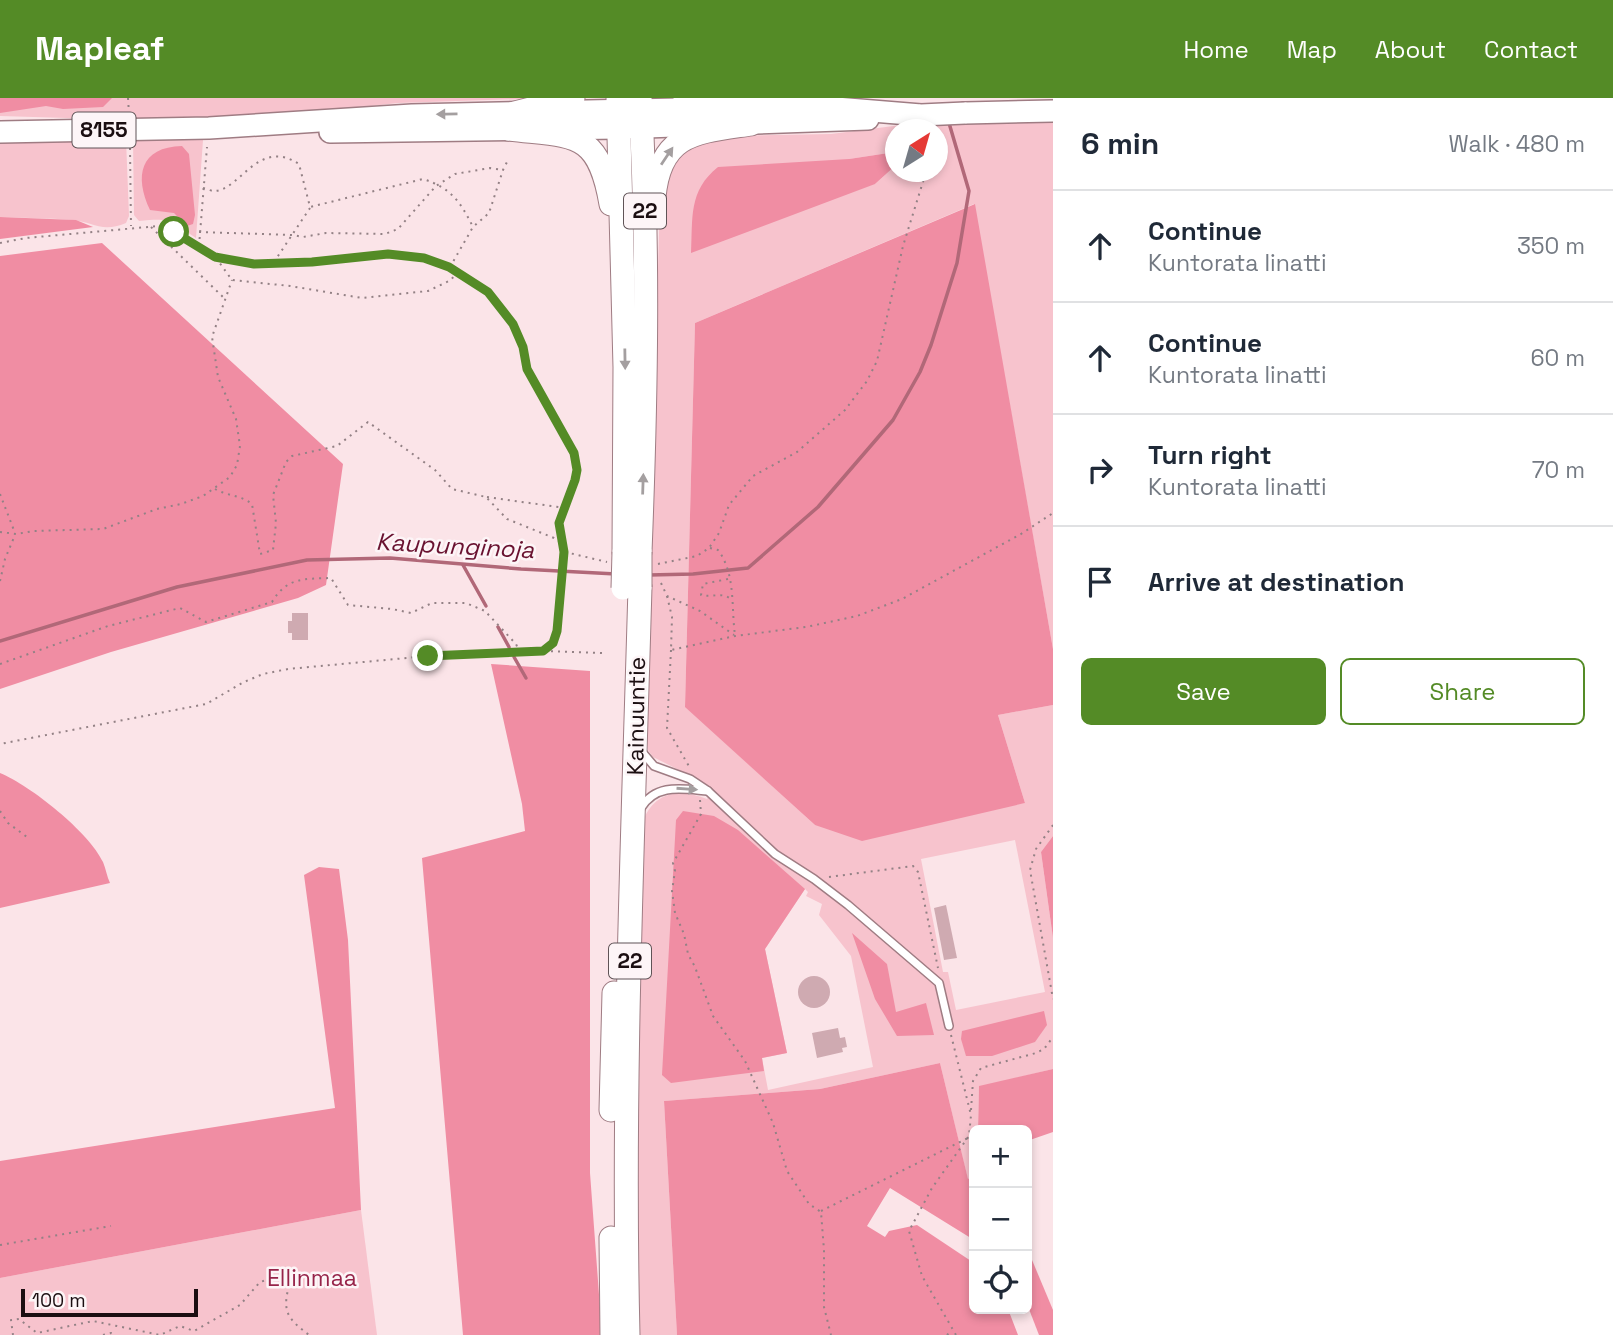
<!DOCTYPE html>
<html lang="en">
<head>
<meta charset="utf-8">
<style>
  :root { --surface:#fff; --page:#f2f2f3; --text:#1f2937; --muted:#747a83; --line:#e0e1e3; --accent:#548b26 }
  body { margin:0; font-family:"Space Grotesk",sans-serif; background:var(--page); color:var(--text) }
  .controls { position:absolute; right:21px; bottom:21px; display:grid; overflow:hidden; border-radius:10px; box-shadow:0 4px 10px #0003 }
  .controls button { width:63px; height:63px; display:grid; place-items:center; padding:0; border:0; border-bottom:2px solid var(--line); background:var(--surface); color:var(--text); font:35px sans-serif }
  .compass { position:absolute; left:885px; top:21px; width:63px; height:63px; border-radius:50%; background:var(--surface); box-shadow:0 4px 10px #0003; rotate:37deg }
  .scale { position:absolute; left:21px; bottom:18px; width:177px; box-sizing:border-box; padding-left:7px; border:4px solid #1b0e11; border-top:0; font-size:19px; line-height:24px; white-space:nowrap; color:#1b0e11; -webkit-text-stroke:5px #fdf5f7; paint-order:stroke }
  .stop { position:absolute; width:21px; height:21px; margin:-16px; border:5px solid #548b26; border-radius:50%; background:#fff }
  .stop.end { background:#548b26; border-color:#fff; box-shadow:0 2px 7px #0008 }
  .list { margin:0; padding:0; list-style:none }
  h2 { display:flex; justify-content:space-between; align-items:center; height:91px; margin:0; padding:0 28px; font-size:30px }
  h2 small { font-size:23px; font-weight:400; color:var(--muted) }
  .list li { display:grid; grid-template-columns:46px 1fr auto; gap:21px; align-items:center; box-sizing:border-box; height:112px; padding:0 28px; border-top:2px solid var(--line) }
  .list b { display:block; font-size:26px; white-space:nowrap }
  .list p { margin:0; font-size:23px; white-space:nowrap; color:var(--muted) }
  .list em { font-size:23px; font-style:normal; color:var(--muted) }
  .actions { display:flex; gap:14px; padding:21px 28px }
  .actions a { flex:1; padding:16px 0; border:2px solid var(--accent); border-radius:10px; text-align:center; font-size:24px; color:var(--accent) }
  .actions .main { background:var(--accent); color:#fff }
  .icon { flex:none; width:38px; height:38px; fill:none; stroke:currentColor; stroke-width:2; stroke-linecap:round; stroke-linejoin:round }
  .map { position:relative; flex:none; width:1053px; height:1237px; overflow:hidden }
  header { display:flex; align-items:center; gap:42px; box-sizing:border-box; height:98px; padding:0 35px; background:var(--accent); color:#fff }
  header strong { font-size:33px }
  nav { display:flex; gap:38px; margin-inline-start:auto; font-size:24px }
  main { display:flex }
  aside { flex:1; background:var(--surface) }
  .map>svg:first-child { display:block }
  .green { fill:#f7c3cd; fill-rule:evenodd }
  .forest { fill:#f08da3 }
  .lines { fill:none; stroke-linecap:round; stroke-linejoin:round }
  .stream { stroke:#b16878; stroke-width:3.5 }
  .building { fill:#cfaab1 }
  .service-casing { stroke:#9f7c83; stroke-width:10 }
  .primary-casing { stroke:#9f7c83; stroke-width:24 }
  .trunk-casing { stroke:#9f7c83; stroke-width:25 }
  .path { stroke:#938185; stroke-width:2; stroke-dasharray:2 5; stroke-linecap:butt }
  .service { stroke:#fff; stroke-width:7 }
  .primary { stroke:#fff; stroke-width:21 }
  .trunk { stroke:#fff; stroke-width:23 }
  .primary-bridge-casing { stroke:#9f7c83; stroke-width:24; stroke-linecap:butt }
  .trunk-bridge-casing { stroke:#9f7c83; stroke-width:25; stroke-linecap:butt }
  .primary-bridge { stroke:#fff; stroke-width:21 }
  .trunk-bridge { stroke:#fff; stroke-width:23 }
  .oneway { fill:#a49fa0 }
  .route { stroke:#548b26; stroke-width:9 }
  .labels { text-anchor:middle; stroke-width:5; stroke-linejoin:round; paint-order:stroke }
  .shield { fill:#fdf5f7; stroke:#5f5356; stroke-width:2 }
  .shield-label { font-size:21px; font-weight:bold; fill:#1b0e11 }
  .street-label { font-size:23px; fill:#1b0e11; stroke:#fdf5f7 }
  .park-label { font-size:23px; fill:#962349; stroke:#fdf5f7 }
  .water-label { font-size:24px; font-style:italic; fill:#691230; stroke:#fdf5f7 }
</style>
</head>
<body>
<header>
<strong>Mapleaf</strong>
<nav><a>Home</a><a>Map</a><a>About</a><a>Contact</a></nav>
</header>
<main>
<div class="map">
<svg width="1053" height="1237" viewBox="0 0 1053 1237">
  <rect width="100%" height="100%" fill="#fbe4e8"/>
  <g class="green">
    <polygon points="0,0 551,0 398,5 263,20 134,22 0,18"/>
    <path d="M1053,21V551L974,106L695,225L685,608L815,727L1025,705L998,617L1053,607V738L1041,754L1053,840V971L979,989L978,1032H974V1078L968,1082L940,965L820,991L664,1003L677,1237H638L634,1132L641,728C652,695 676,689 707,701L712,692L697,681L653,659L648,652L645,615L660,102L677,52L727,38L831,36L917,25ZM895,32H937V74H895V68L875,86L849,61L895,54ZM1015,742L1045,894L956,912L948,874H943L921,761ZM805,791L808,794L806,798L822,806L819,817L851,858L873,969L768,992L762,960L787,955L765,851Z"/>
    <path d="M126,41L129,118L126,125C102,135 93,124 72,122C48,120 24,120 0,119V45Z"/>
    <path d="M133,41L203,42L196,140C169,122 171,120 139,123L134,117Z"/>
    <polygon points="361,1112 377,1237 0,1237 0,1180"/>
  </g>
  <g class="forest">
    <polygon points="0,0 112,0 103,9 63,11 46,8 0,15"/>
    <path d="M182,48L189,56L195,117L193,126L187,128L174,115L150,112C134,78 140,49 182,48Z"/>
    <path d="M895,54V68L875,86L691,155C693,120 688,93 718,69L849,61Z"/>
    <polygon points="975,106 1053,551 1053,607 998,617 1025,705 862,743 815,727 685,609 695,225"/>
    <polygon points="0,119 76,122 93,129 0,141"/>
    <polygon points="102,145 343,366 326,487 298,500 111,554 0,591 0,158"/>
    <polygon points="491,566 590,573 590,1075 602,1237 463,1237 422,760 525,733 522,706"/>
    <path d="M0,675C31,688 89,734 103,764C106,771 107,779 110,785L0,810Z"/>
    <polygon points="683,713 714,718 738,732 805,791 765,851 787,955 762,960 764,973 671,985 662,977 676,722"/>
    <polygon points="1053,738 1053,840 1041,754"/>
    <polygon points="319,769 339,771 348,842 361,1112 0,1180 0,1063 335,1010 304,777"/>
    <polygon points="852,835 887,866 896,914 926,905 934,937 897,938 875,901"/>
    <polygon points="1044,913 1047,927 1035,944 992,958 966,958 961,941 962,933"/>
    <polygon points="940,965 968,1081 974,1078 974,1142 890,1090 867,1128 885,1139 889,1133 917,1127 974,1165 974,1211 1008,1211 1018,1237 677,1237 664,1003 820,991"/>
    <polygon points="1053,971 1053,1034 1027,1043 1027,1032 978,1032 979,988"/>
    <polygon points="1027,1150 1053,1212 1053,1237 1039,1237 1027,1206"/>
  </g>
  <g class="lines">
    <g class="stream">
      <polyline points="463,467 486,508"/>
      <polyline points="649,477 693,476 748,470 818,409 893,322 920,274 931,247 957,165 969,93 949,25"/>
      <polyline points="498,529 509,549"/>
      <polyline points="0,543 177,489 307,462 390,460 521,471 616,476"/>
      <polyline points="514,559 526,580"/>
    </g>
  </g>
  <g class="building">
    <polygon points="292,515 308,515 308,542 292,542 292,535 288,535 288,523 292,523"/>
    <polygon points="946,807 957,860 944,862 934,810"/>
    <circle cx="814" cy="894" r="16"/>
    <polygon points="838,930 840,940 845,939 847,949 842,950 843,954 817,960 812,935"/>
  </g>
  <g class="lines">
    <defs>
      <g id="service">
        <polyline points="708,693 775,756 814,781 848,807 939,885 949,928"/>
        <path d="M641,710C656,685 682,691 708,693L690,681L654,668L643,655"/>
      </g>
      <g id="primary">
        <polyline points="965,15 1053,13"/>
        <polyline points="0,34 209,30 412,17 812,8 921,17"/>
        <polyline points="330,34 619,30 868,21"/>
      </g>
      <g id="trunk">
        <polyline points="618,0 625,269 624,454"/>
        <path d="M640,0C649,151 646,302 640,454"/>
        <polyline points="685,0 761,10"/>
        <polyline points="515,15 573,0"/>
        <path d="M508,31C574,39 598,31 611,106"/>
        <path d="M654,99C660,34 697,34 751,26"/>
        <polyline points="611,1012 614,895"/>
        <polyline points="611,1140 612,1237"/>
        <path d="M628,1237C622,988 633,738 640,489"/>
      </g>
    </defs>
    <use href="#service" class="service-casing"/>
    <use href="#primary" class="primary-casing"/>
    <use href="#trunk" class="trunk-casing"/>
    <g class="path">
      <polyline points="128,0 129,16"/>
      <polyline points="130,50 131,128"/>
      <path d="M203,90C207,91 211,93 214,93C240,93 258,39 299,66L310,109L423,81C451,90 460,103 473,129"/>
      <polyline points="151,129 225,201"/>
      <polyline points="199,134 293,137 303,139 326,135 385,136 398,131 436,88 455,76 490,70 503,72"/>
      <polyline points="0,145 26,140 159,128 174,134 215,159 254,166 312,164 388,156 424,160 449,169 488,194 513,226 523,249 527,271 574,355 577,372 575,382 559,425 564,454 557,533 553,545 543,553 428,558 288,571 263,576 244,584 206,606 0,646"/>
      <polyline points="199,148 207,49"/>
      <polyline points="216,160 232,182 290,188 362,200 428,193 451,182 457,174"/>
      <polyline points="274,164 310,110"/>
      <polyline points="450,169 473,129 489,115 503,72 508,62"/>
      <path d="M215,391C227,398 241,397 252,406L260,456L273,452L276,425L273,397L286,364L292,358L337,348L368,324L435,372L452,391L486,399L507,421L554,440L563,446"/>
      <polyline points="0,396 15,435"/>
      <polyline points="487,399 565,410"/>
      <polyline points="0,434 16,436 34,433 103,431 157,411 181,406 203,398 230,379 237,367 240,348 236,321 218,279 212,239 232,182"/>
      <path d="M710,450L718,452C736,476 731,509 735,537"/>
      <polyline points="565,454 607,464"/>
      <polyline points="658,466 697,458 709,450 719,435 729,407 753,378 797,354 845,312 867,283 877,263 903,148 926,74"/>
      <path d="M728,481L703,486L701,497C713,500 722,493 732,502"/>
      <polyline points="0,483 5,461 15,437"/>
      <polyline points="661,485 667,498 700,513 734,537"/>
      <polyline points="667,498 672,519 671,552 735,538 806,529 857,518 902,501 1021,436 1053,415"/>
      <polyline points="671,552 667,630 690,670"/>
      <polyline points="544,553 603,555"/>
      <path d="M0,566L108,528L180,510L206,524L272,504C287,479 304,481 331,480L348,507L392,511L411,515L432,505H466L485,513L516,546L519,553"/>
      <polyline points="700,702 701,716 673,765 675,773 672,793 675,815 684,836 688,856 695,869 713,918 745,963 773,1025 787,1073 809,1106 821,1114 824,1152 824,1209 831,1237"/>
      <polyline points="0,713 8,725 27,739"/>
      <polyline points="1053,727 1036,751 1030,772 1053,901"/>
      <polyline points="829,779 913,768 918,774 938,870"/>
      <polyline points="951,937 971,1017 969,1038 932,1090 909,1133 922,1178 956,1237"/>
      <polyline points="971,1012 973,983 981,970 1036,955 1044,951 1053,939"/>
      <polyline points="821,1113 974,1037"/>
      <polyline points="0,1147 111,1128"/>
      <path d="M13,1237L11,1222L19,1221L37,1235L93,1223L160,1237L180,1228L194,1233L240,1207L260,1184L273,1180L283,1182L288,1192C282,1216 291,1223 309,1237"/>
      <polyline points="103,1237 111,1235 115,1237"/>
      <polyline points="947,1237 952,1232"/>
    </g>
    <use href="#service" class="service"/>
    <use href="#primary" class="primary"/>
    <use href="#trunk" class="trunk"/>
    <defs>
      <polyline id="primary-bridge" points="921,17 965,15"/>
      <g id="trunk-bridge">
        <polyline points="640,489 640,454"/>
        <polyline points="623,490 624,454"/>
      </g>
    </defs>
    <use href="#primary-bridge" class="primary-bridge-casing"/>
    <use href="#trunk-bridge" class="trunk-bridge-casing"/>
    <use href="#primary-bridge" class="primary-bridge"/>
    <use href="#trunk-bridge" class="trunk-bridge"/>
  </g>
  <defs><path id="oneway-solid" d="M-6-.8H1V-3.2L6.5 0L1 3.2V.8H-6Z" transform="scale(1.75)"/></defs>
  <g class="oneway">
    <use href="#oneway-solid" transform="translate(447 16) rotate(179)"/>
    <use href="#oneway-solid" transform="translate(667 58) rotate(-56)"/>
    <use href="#oneway-solid" transform="translate(625 261) rotate(89)"/>
    <use href="#oneway-solid" transform="translate(643 386) rotate(-88)"/>
    <use href="#oneway-solid" transform="translate(687 691) rotate(4)"/>
  </g>
  <g class="lines">
    <polyline class="route" points="174,134 215,159 254,166 312,164 388,156 424,160 449,169 488,194 513,226 523,249 527,271 574,355 577,372 575,382 559,425 564,454 557,533 553,545 543,553 428,558"/>
  </g>
  <g class="labels">
    <g class="shield">
      <rect x="72.5" y="14.5" width="63" height="35" rx="5"/>
      <rect x="624" y="95.5" width="42" height="35" rx="5"/>
      <rect x="609" y="845.5" width="42" height="35" rx="5"/>
    </g>
    <g class="shield-label">
      <text x="104" y="39">8155</text>
      <text x="645" y="120">22</text>
      <text x="630" y="870">22</text>
    </g>
    <g class="street-label">
      <text transform="translate(636 618) rotate(-89)" y="8">Kainuuntie</text>
    </g>
    <g class="park-label">
      <text x="312" y="1188">Ellinmaa</text>
    </g>
    <g class="water-label">
      <text transform="translate(455 448) rotate(3)" y="8">Kaupunginoja</text>
    </g>
  </g>
</svg>
<div class="controls">
<button>+</button>
<button>−</button>
<button><svg class="icon" aria-label="locate" viewBox="0 0 24 24"><circle cx="12" cy="12" r="6"/><path d="M12 2v4M12 18v4M2 12h4M18 12h4"/></svg></button>
</div>
<svg class="compass" viewBox="-18 -18 36 36"><path d="M0-13l5 13h-10z" fill="#e53935"/><path d="M0 13l5-13h-10z" fill="#747a83"/></svg>
<div class="scale">100 m</div>
<div class="stop" style="left:174px;top:134px"></div>
<div class="stop end" style="left:428px;top:558px"></div>
</div>
<aside>
<h2>6 min<small>Walk · 480 m</small></h2>
<ul class="list">
<li><svg class="icon" aria-label="ahead" viewBox="0 0 24 24"><path d="M12 20V5M6 11l6-6 6 6"/></svg><div><b>Continue</b><p>Kuntorata Iinatti</p></div><em>350 m</em></li>
<li><svg class="icon" aria-label="ahead" viewBox="0 0 24 24"><path d="M12 20V5M6 11l6-6 6 6"/></svg><div><b>Continue</b><p>Kuntorata Iinatti</p></div><em>60 m</em></li>
<li><svg class="icon" aria-label="right" viewBox="0 0 24 24"><path d="M7 20v-9h11M14 6l5 5-5 5"/></svg><div><b>Turn right</b><p>Kuntorata Iinatti</p></div><em>70 m</em></li>
<li><svg class="icon" aria-label="arrive" viewBox="0 0 24 24"><path d="M6 21V4h12l-3 4 3 4H6"/></svg><div><b>Arrive at destination</b></div></li>
</ul>
<div class="actions"><a class="main">Save</a><a>Share</a></div>
</aside>
</main>
</body>
</html>
